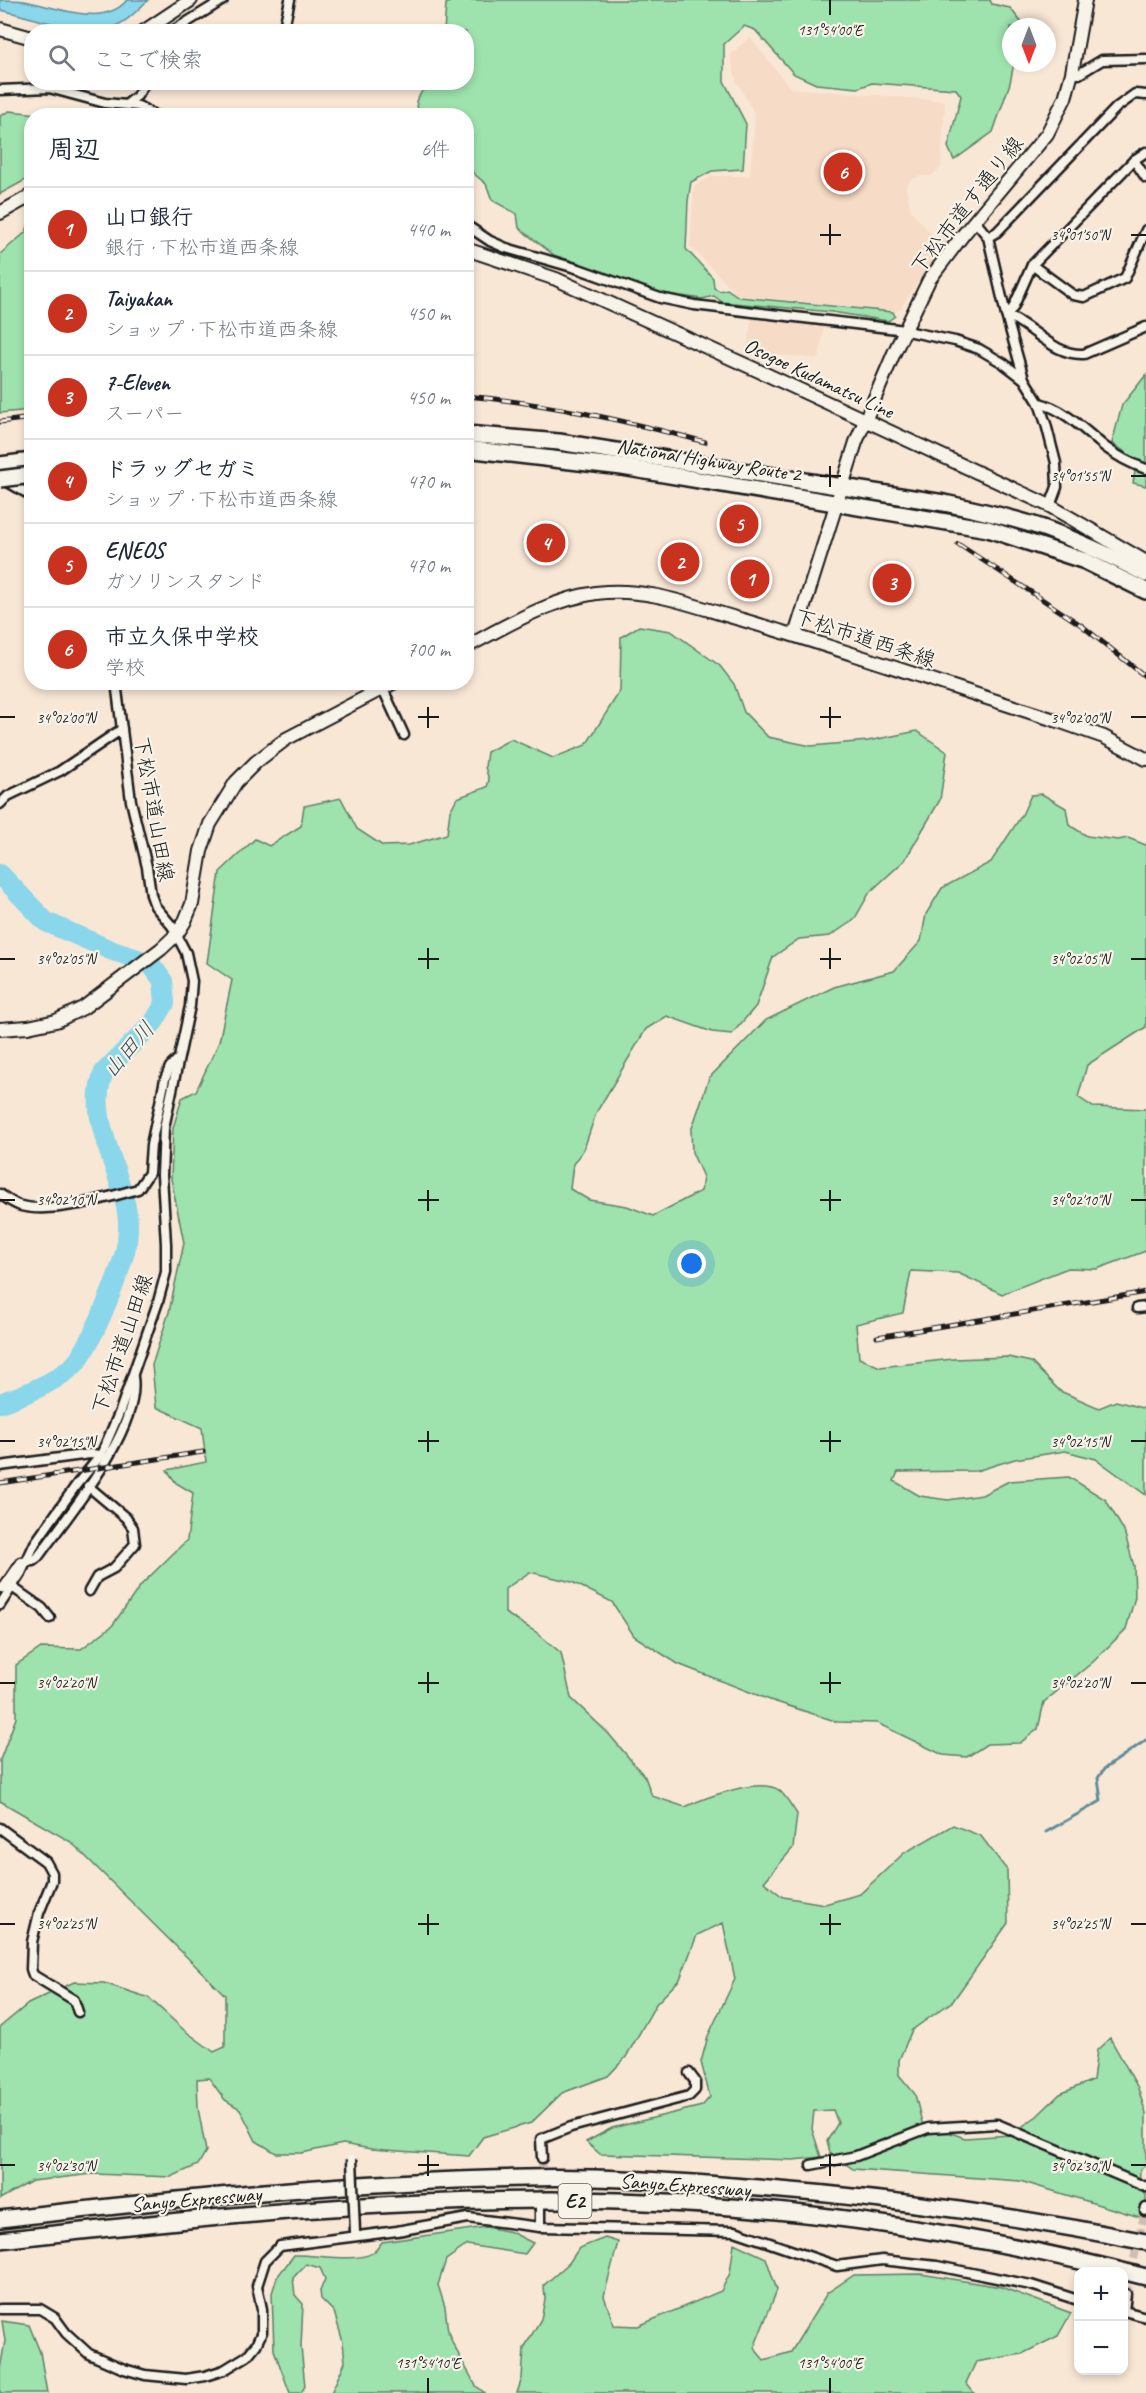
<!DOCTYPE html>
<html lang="ja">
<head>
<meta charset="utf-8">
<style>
  :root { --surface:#fff; --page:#f6f6f7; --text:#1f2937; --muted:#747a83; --line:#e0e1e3; --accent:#c8321e }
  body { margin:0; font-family:Caveat,"Klee One",sans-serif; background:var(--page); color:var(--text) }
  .controls { position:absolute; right:18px; bottom:18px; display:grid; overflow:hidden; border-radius:12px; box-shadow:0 3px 9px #0003 }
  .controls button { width:54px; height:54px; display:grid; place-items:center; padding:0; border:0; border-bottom:2px solid var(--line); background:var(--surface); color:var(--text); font:30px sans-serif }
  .compass { position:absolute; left:1002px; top:18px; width:54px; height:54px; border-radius:50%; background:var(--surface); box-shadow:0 3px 9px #0003; rotate:180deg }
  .you { position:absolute; left:692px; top:1264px; width:21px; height:21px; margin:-15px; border:4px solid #fff; border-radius:50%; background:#1a73e8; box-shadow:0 0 0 9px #1a73e833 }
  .badge { display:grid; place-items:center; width:39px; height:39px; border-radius:50%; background:var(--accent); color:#fff; font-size:20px; font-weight:700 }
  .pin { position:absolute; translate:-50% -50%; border:3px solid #fff; box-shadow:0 2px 6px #0006 }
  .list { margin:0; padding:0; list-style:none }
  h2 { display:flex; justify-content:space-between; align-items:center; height:78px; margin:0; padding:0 24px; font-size:26px }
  h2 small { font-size:20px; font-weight:400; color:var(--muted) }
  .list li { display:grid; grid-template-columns:39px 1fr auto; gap:18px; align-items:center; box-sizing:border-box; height:84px; padding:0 24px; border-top:2px solid var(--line) }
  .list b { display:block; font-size:22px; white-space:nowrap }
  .list p { margin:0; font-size:20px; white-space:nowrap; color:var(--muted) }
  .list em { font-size:20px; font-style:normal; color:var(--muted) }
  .icon { flex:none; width:33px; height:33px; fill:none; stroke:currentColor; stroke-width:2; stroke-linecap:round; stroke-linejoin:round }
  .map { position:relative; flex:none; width:1146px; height:2393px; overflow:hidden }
  .search { position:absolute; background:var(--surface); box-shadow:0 3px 9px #0003; left:24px; top:24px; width:450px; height:66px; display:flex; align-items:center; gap:15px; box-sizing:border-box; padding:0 21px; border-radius:24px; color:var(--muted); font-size:22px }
  .panel { position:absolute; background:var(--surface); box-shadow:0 3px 9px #0003; left:24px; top:108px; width:450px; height:582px; border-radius:24px }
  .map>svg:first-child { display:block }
  .built { fill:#f6dbc6 }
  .green { fill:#9ee2ae; stroke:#5d7f65; stroke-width:1.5 }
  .water { fill:#8ad6ea; stroke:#5e8c98; stroke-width:1.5 }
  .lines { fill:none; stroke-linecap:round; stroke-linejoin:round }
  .stream { stroke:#5e8c98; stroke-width:3 }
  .river { stroke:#8ad6ea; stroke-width:20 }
  .street-tunnel { stroke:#cdbeb1; stroke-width:8; stroke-dasharray:8 4; stroke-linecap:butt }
  .street-casing { stroke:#1c1c1c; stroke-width:13 }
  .secondary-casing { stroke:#1c1c1c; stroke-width:16 }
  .highway-casing { stroke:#1c1c1c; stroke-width:20 }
  .street { stroke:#f7f3e8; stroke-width:8 }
  .secondary { stroke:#f7f3e8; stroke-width:12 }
  .highway { stroke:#f7f3e8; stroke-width:15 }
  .rail-casing { stroke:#1c1c1c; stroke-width:5 }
  .rail { stroke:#f7f3e8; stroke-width:3; stroke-dasharray:9; stroke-linecap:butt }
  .street-bridge-casing { stroke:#1c1c1c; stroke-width:13; stroke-linecap:butt }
  .highway-bridge-casing { stroke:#1c1c1c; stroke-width:20; stroke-linecap:butt }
  .street-bridge { stroke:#f7f3e8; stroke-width:8 }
  .highway-bridge { stroke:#f7f3e8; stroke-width:15 }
  .ticks { fill:none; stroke:#1c1c1c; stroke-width:2 }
  .labels { text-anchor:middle; stroke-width:4.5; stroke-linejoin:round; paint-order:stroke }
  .shield { fill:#f7f3e8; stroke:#5e5c59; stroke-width:1.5 }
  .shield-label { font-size:20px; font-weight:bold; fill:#1c1c1c }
  .street-label { font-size:21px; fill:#1c1c1c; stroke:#f7f3e8 }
  .water-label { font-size:22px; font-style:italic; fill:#3d545a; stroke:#f7f3e8 }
  .ticks-label { font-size:15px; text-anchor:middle; fill:#1c1c1c; stroke:#f7f3e8; stroke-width:4.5; stroke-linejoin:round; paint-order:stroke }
</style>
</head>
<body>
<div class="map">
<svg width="1146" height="2393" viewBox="0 0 1146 2393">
  <rect width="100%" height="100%" fill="#f9e7d6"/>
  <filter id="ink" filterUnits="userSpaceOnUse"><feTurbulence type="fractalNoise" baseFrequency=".0167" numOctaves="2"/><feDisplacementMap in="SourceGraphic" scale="12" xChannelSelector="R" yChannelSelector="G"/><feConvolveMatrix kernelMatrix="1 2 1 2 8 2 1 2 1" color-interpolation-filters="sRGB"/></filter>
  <g filter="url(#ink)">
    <g class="built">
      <polygon points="750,37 790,88 945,101 941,168 931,176 920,176 911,180 906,187 911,211 934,237 953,235 926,269 901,308 897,311 738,295 690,246 694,186 713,176 750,176 755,115 736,80 730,55"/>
      <polygon points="752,317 824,325 819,359 746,351"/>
    </g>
    <g class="green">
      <polygon points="453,0 990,0 992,4 1010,8 1022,23 1021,27 1011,27 1011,63 1014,63 1010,83 993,132 954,160 948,147 961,96 956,89 872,83 858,88 816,84 794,74 755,30 744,26 724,44 724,81 746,124 743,169 712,171 691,182 688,201 686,249 713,278 714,288 720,291 727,289 739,297 893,312 895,316 888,321 832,312 722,302 714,296 702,299 662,293 554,255 519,228 517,214 492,200 486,184 467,168 466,116 418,115 419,113 416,101 427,83 466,82 466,32 444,31 446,4"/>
      <polygon points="9,111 49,115 32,116 31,177 0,194 0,116"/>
      <polygon points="31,218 31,410 0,413 0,254 26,232"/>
      <polygon points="1146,375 1146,486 1133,483 1137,460 1112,443 1122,405"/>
      <path d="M639,626L671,631L720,666L734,684L744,712L768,737L811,746L868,741L917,731L947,752L940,800L905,860L870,892L854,920L830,936L799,939L773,957L756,1006L732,1034L712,1032L667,1016L646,1029L596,1113L584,1149L573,1164L570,1189L589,1200L627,1206L653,1216L701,1191L703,1177L692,1152L691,1131L709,1078L766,1020L834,987L894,971L921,941L926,914L942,888L991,862L1022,815L1031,795L1042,794L1066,808L1069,825L1087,836L1118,840L1128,838L1146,845V1027L1087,1065L1078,1097L1093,1107L1146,1109V1251L1097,1269L1068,1268L1002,1294L958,1273L911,1271L903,1313L856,1324L859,1358L880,1367L953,1359L1008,1357L1031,1362L1060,1391L1099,1408L1116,1401L1146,1409V1495L1096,1459L1065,1451L1015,1459L976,1471L898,1472L894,1481L920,1496L948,1500L982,1495L1009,1481L1069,1477L1106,1500L1124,1531L1134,1566L1135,1597L1126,1629L1093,1662L1044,1702L1038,1729L1020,1743L987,1744L967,1757L943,1755L877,1723L838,1722L770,1700L678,1664L634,1636L612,1602L572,1582L530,1572L505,1589V1613L536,1632L561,1653L571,1698L608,1733L645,1777L652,1796L685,1807C704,1798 761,1776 780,1791C786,1796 792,1807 797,1814L793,1848L764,1882L783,1897L825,1904L860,1894L904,1853L953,1825L981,1836L1007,1870L1008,1923L953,2001L912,2030L899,2060V2075L915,2094L922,2123L965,2138L1010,2135L1037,2116L1060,2094L1093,2080L1097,2050L1110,2038L1138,2088L1146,2114V2165L1140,2170L1139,2191L1146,2194V2219L1020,2181L853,2169L830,2153L827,2141L838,2123L833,2110L814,2111L812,2129L821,2157L793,2160L600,2154L586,2142L612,2128L702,2106L710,2097L701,2062L708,2036L735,1979L723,1923L697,1935L680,1979L656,2004L626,2057L608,2076L562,2093L531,2123L483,2137L469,2156L371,2149L343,2144L302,2153H276L256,2141L240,2109L225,2100L209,2078L197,2079L198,2108L206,2151L198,2165L171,2177L93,2174L32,2181L0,2199V2027L28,2004L74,1982L104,1983L149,1998L184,2030L214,2052L225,2047V1995L71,1842L0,1801V1760L16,1718V1665L41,1648L81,1649L112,1626L141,1585L187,1540L193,1493L176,1483L167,1470L206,1462L202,1428L156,1407L152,1365L169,1312L184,1243L171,1179L173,1128L182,1098L196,1091L219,1042L232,980L207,963L220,872L255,839L269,846L301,826L304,806L341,798L357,829L383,846L409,845L447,834L450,811L457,798L487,787L489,780L485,767L487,752L511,739L553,758L586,745L620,691L621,637Z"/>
      <path d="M486,2227L511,2232L533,2243L525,2254L467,2245L446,2260L438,2285L445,2307L448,2332L454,2346L476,2386L485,2393H331L345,2362L343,2342L334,2312L321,2299L320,2291L325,2279L320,2268L306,2264L293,2278L295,2295L303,2304L301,2347L305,2386L301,2393H290L274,2350L272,2293L277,2277L294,2255C313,2254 357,2263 372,2253C376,2251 380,2245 382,2242Z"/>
      <polygon points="605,2238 618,2242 604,2296 614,2325 638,2326 721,2291 730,2273 734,2243 766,2258 777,2290 754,2348 764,2360 791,2352 827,2293 854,2275 921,2274 1001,2287 1071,2313 1058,2336 1022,2354 976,2362 966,2383 974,2393 517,2393 522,2378 524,2348 541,2319 545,2300 544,2285 569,2263 579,2248"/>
      <polygon points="2,2321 29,2325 40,2352 47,2393 0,2393 0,2369 5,2341"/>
    </g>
    <path class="water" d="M0,0C8,0 16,0 24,1C55,6 103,29 127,0H148C136,12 123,26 106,29C77,34 29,16 0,10Z"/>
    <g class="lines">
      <polyline class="stream" points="1046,1832 1101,1801 1098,1778 1104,1769 1146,1740"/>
      <path class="river" d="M0,874L46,922L113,951L150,963L163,981L165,1003L154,1022L104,1072C85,1116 121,1169 127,1213C129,1222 128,1232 127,1241C124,1265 90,1350 73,1366C52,1384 26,1394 0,1403"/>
      <g class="street-tunnel">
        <polyline points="541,2203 542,2158"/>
        <polyline points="1126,2294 1145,2211"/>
      </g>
      <defs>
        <g id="street">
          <polyline points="171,32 223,0"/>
          <polyline points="283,32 290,0"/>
          <polyline points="1072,73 1079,74 1102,60 1146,59"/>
          <polyline points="253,82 257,82"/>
          <polyline points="0,90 49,88 105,103 138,106 156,116"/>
          <polyline points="127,104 137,96 146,82"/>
          <path d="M1146,152L1134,160L1032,265L1013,308L1006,315C1034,326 1053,356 1084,354L1146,327"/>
          <polyline points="1134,160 1146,178"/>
          <polyline points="975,221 988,237 1006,315 1024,379 1039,403 1046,424 1056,463 1057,487 1050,506"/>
          <polyline points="466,225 490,241 506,248 579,269 660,298 694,305 897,329 955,341 979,349 1003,363 1024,379"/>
          <polyline points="988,237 997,232 1117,107 1135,94 1146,95"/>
          <polyline points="1032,265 1073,295 1084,297 1125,278 1146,230"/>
          <path d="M1039,403C1065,409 1085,431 1105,447C1117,456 1132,464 1146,469"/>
          <polyline points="6,481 32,496"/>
          <polyline points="383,689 404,735"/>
          <polyline points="0,804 8,796 60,771 122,729"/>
          <path d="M0,1194C6,1198 13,1204 21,1206C54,1214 106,1198 138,1189L149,1173L151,1145L165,1079L170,1067L177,1060"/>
          <polyline points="1137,1308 1146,1307"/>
          <polyline points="0,1466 90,1454 101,1455"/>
          <polyline points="88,1486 126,1518 133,1528 135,1544 114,1568 97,1577 89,1591"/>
          <polyline points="12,1587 42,1608 50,1618"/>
          <path d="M0,1588H3L21,1562L33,1561L38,1557C68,1515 141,1430 133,1377"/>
          <polyline points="0,1605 21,1573 35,1543 77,1484 101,1455 120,1411 158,1302 166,1272 166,1244 162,1175 164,1128 190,1006 192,981 186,953 172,926 155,906 151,895 147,867 131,801 116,682"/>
          <polyline points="0,1828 46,1862 52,1873 52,1881 39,1913 32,1942 31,1969 33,1975 74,2000 78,2012"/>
          <polyline points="542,2158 541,2139 571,2127 689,2096 695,2090 695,2081 689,2073"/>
          <polyline points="811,2165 856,2156 928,2128 997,2124 1146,2187"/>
          <polyline points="1145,2211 1146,2208"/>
          <polyline points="540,2227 540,2209"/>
          <polyline points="0,2309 40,2309 55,2318 66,2333 89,2354 124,2369 145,2375 186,2379 205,2376 224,2370 247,2356 256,2345 262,2332 262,2309 257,2286 265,2261 280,2246 397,2231 468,2218 540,2227 735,2231 837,2266 882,2260 937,2266 1031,2285 1078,2300"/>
          <polyline points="1124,2311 1146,2317"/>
          <polyline points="1124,2311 1126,2294"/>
        </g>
        <g id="secondary">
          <polyline points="0,29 32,38"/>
          <polyline points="143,32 191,0"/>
          <polyline points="0,213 32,195"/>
          <polyline points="466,249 556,279 759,371 1050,506 1146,562"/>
          <polyline points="795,635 856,442 894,353 929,280 963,235 1047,134 1065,98 1072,73 1085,0"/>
          <path d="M466,647C508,625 549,600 596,593C647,586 695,607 743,620C851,652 957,689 1064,723L1104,737L1146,759"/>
          <polyline points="0,1029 28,1027 56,1021 83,1008 161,949 177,934 185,921 192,904 201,851 210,824 236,782 256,762 286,739 395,682"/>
        </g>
        <g id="highway">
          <path d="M466,434L559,442L944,503C977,510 1011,517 1043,528C1079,541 1113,557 1146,574"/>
          <polyline points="466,449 622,467 988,529 1085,561 1146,591"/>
          <polyline points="0,465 32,461"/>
          <path d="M0,2219C174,2199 349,2181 525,2178C598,2176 672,2181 745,2187C880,2197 1013,2215 1146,2242"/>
          <path d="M0,2240C205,2217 412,2195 619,2201C797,2206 974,2233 1146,2277"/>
        </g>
      </defs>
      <use href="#street" class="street-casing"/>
      <use href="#secondary" class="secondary-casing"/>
      <use href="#highway" class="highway-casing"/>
      <use href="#street" class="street"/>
      <use href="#secondary" class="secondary"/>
      <use href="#highway" class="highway"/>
      <defs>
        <g id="rail">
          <path d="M466,396C548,403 627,421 705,442"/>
          <polyline points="0,422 32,418"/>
          <polyline points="958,544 1081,625 1146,677"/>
          <polyline points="877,1337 1146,1292"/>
          <polyline points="0,1483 203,1452"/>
        </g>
      </defs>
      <use href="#rail" class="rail-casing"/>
      <use href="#rail" class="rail"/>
      <defs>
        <polyline id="street-bridge" points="352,2159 355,2232"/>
        <polyline id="highway-bridge" points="0,479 32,475"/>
      </defs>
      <use href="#street-bridge" class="street-bridge-casing"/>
      <use href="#highway-bridge" class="highway-bridge-casing"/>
      <use href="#street-bridge" class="street-bridge"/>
      <use href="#highway-bridge" class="highway-bridge"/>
    </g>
  </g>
  <path class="ticks" d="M830,0V15M830,224V245M820,235H841M1131,235H1146M830,466V487M820,476H841M1131,476H1146M428,707V728M830,707V728M0,717H15M418,717H439M820,717H841M1131,717H1146M428,948V969M830,948V969M0,959H15M418,959H439M820,959H841M1131,959H1146M428,1190V1211M830,1190V1211M0,1200H15M418,1200H439M820,1200H841M1131,1200H1146M428,1431V1452M830,1431V1452M0,1441H15M418,1441H439M820,1441H841M1131,1441H1146M428,1672V1693M830,1672V1693M0,1683H15M418,1683H439M820,1683H841M1131,1683H1146M428,1914V1935M830,1914V1935M0,1924H15M418,1924H439M820,1924H841M1131,1924H1146M428,2155V2176M830,2155V2176M0,2165H15M418,2165H439M820,2165H841M1131,2165H1146M428,2378V2393M830,2378V2393"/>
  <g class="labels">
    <rect class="shield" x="558.5" y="2184" width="33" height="34" rx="4.5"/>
    <g class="shield-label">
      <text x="575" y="2208">E2</text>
    </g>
    <g class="street-label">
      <text transform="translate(967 205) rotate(-52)" y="7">下松市道す通り線</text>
      <text transform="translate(819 378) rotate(25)" y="7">Osogoe Kudamatsu Line</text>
      <text transform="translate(709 460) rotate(9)" y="7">National Highway Route 2</text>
      <text transform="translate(865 638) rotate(18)" y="7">下松市道西条線</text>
      <text transform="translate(154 809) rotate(80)" y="7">下松市道山田線</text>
      <text transform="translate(122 1344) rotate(-71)" y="7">下松市道山田線</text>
      <text transform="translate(685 2185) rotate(4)" y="7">Sanyo Expressway</text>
      <text transform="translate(196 2199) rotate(-5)" y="7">Sanyo Expressway</text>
    </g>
    <g class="water-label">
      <text transform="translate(128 1049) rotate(-49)" y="8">山田川</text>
    </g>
  </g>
  <g class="ticks-label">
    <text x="830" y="35">131°54'00"E</text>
    <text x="1080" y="240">34°01'50"N</text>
    <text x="1080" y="481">34°01'55"N</text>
    <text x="1080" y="723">34°02'00"N</text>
    <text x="66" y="723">34°02'00"N</text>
    <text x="66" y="964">34°02'05"N</text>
    <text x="1080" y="964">34°02'05"N</text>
    <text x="1080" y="1205">34°02'10"N</text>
    <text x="66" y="1205">34°02'10"N</text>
    <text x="1080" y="1447">34°02'15"N</text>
    <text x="66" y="1447">34°02'15"N</text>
    <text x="1080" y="1688">34°02'20"N</text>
    <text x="66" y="1688">34°02'20"N</text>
    <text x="66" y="1929">34°02'25"N</text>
    <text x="1080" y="1929">34°02'25"N</text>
    <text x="1080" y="2171">34°02'30"N</text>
    <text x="66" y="2171">34°02'30"N</text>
    <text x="428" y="2368">131°54'10"E</text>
    <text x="830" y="2368">131°54'00"E</text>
  </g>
</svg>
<div class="controls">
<button>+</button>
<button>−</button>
</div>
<svg class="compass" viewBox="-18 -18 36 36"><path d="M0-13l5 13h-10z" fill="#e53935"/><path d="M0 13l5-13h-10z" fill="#747a83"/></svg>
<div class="you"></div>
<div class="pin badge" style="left:750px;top:579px">1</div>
<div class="pin badge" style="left:680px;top:562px">2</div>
<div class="pin badge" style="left:892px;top:583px">3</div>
<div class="pin badge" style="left:546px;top:543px">4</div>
<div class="pin badge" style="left:739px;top:524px">5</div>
<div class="pin badge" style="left:843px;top:172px">6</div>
<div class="search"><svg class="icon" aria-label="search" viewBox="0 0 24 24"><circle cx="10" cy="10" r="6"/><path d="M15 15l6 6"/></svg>ここで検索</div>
<section class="panel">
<h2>周辺<small>6件</small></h2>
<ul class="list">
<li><span class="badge">1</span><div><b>山口銀行</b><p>銀行 · 下松市道西条線</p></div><em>440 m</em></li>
<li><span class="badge">2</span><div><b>Taiyakan</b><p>ショップ · 下松市道西条線</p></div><em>450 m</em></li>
<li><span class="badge">3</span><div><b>7-Eleven</b><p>スーパー</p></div><em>450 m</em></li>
<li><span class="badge">4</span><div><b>ドラッグセガミ</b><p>ショップ · 下松市道西条線</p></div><em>470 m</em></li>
<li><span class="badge">5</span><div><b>ENEOS</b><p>ガソリンスタンド</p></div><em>470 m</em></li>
<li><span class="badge">6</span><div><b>市立久保中学校</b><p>学校</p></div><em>700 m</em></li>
</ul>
</section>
</div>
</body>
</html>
